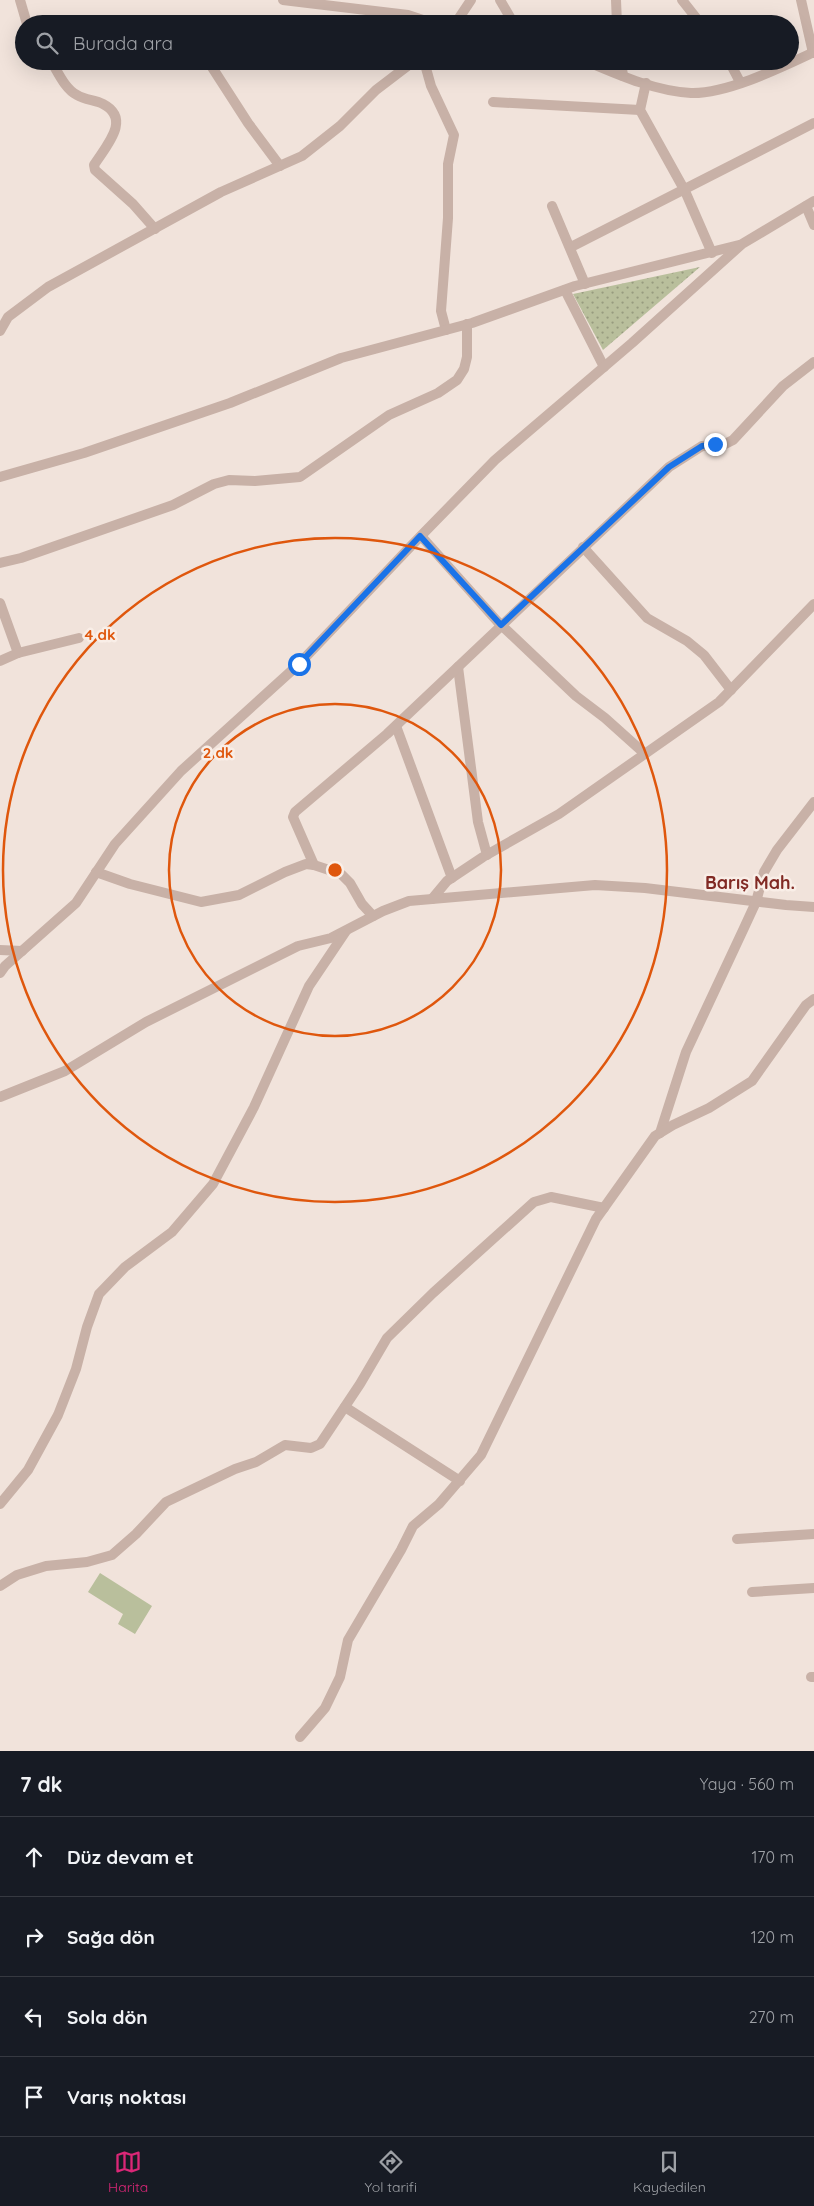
<!DOCTYPE html>
<html lang="tr">
<head>
<meta charset="utf-8">
<style>
  :root { --surface:#171b24; --page:#242831; --text:#f1f3f6; --muted:#9ea1a6; --line:#363941; --accent:#db2777 }
  body { margin:0; font-family:Quicksand,sans-serif; background:var(--page); color:var(--text) }
  .stop { position:absolute; width:15px; height:15px; margin:-11px; border:4px solid #1a73e8; border-radius:50%; background:#fff }
  .stop.end { background:#1a73e8; border-color:#fff; box-shadow:0 1px 5px #0008 }
  .list { margin:0; padding:0; list-style:none }
  h2 { display:flex; justify-content:space-between; align-items:center; height:65px; margin:0; padding:0 20px; font-size:21px }
  h2 small { font-size:16px; font-weight:400; color:var(--muted) }
  .list li { display:grid; grid-template-columns:32px 1fr auto; gap:15px; align-items:center; box-sizing:border-box; height:80px; padding:0 20px; border-top:1px solid var(--line) }
  .list b { display:block; font-size:19px; white-space:nowrap }
  .list em { font-size:16px; font-style:normal; color:var(--muted) }
  .icon { flex:none; width:28px; height:28px; fill:none; stroke:currentColor; stroke-width:2; stroke-linecap:round; stroke-linejoin:round }
  .map { position:relative; flex:none; width:814px; height:1751px; overflow:hidden }
  .search { position:absolute; background:var(--surface); box-shadow:0 5px 20px #0002; left:15px; right:15px; top:15px; height:55px; display:flex; align-items:center; gap:12px; box-sizing:border-box; padding:0 18px; border-radius:28px; color:var(--muted); font-size:19px }
  .sheet { height:385px; background:var(--surface) }
  nav { display:flex; justify-content:space-around; align-items:center; box-sizing:border-box; height:70px; border-top:1px solid var(--line); background:var(--surface); font-size:14px; color:var(--muted) }
  nav a { display:grid; justify-items:center; gap:2px }
  nav .on { color:var(--accent) }
  .map>svg:first-child { display:block }
  .grass { fill:url(#grass-dots) }
  .garden { fill:#b9bf9c }
  .lines { fill:none; stroke-linecap:round; stroke-linejoin:round }
  .minor { stroke:#c8b1a7; stroke-width:10 }
  .route { stroke:#1a73e8; stroke-width:6 }
  .ring { fill:none; stroke:#df570d; stroke-width:2.5 }
  .labels { text-anchor:middle; stroke-width:5; stroke-linejoin:round; paint-order:stroke }
  .district-label { font-size:18px; font-weight:bold; fill:#812a24; stroke:#f9eee7 }
  .centre { fill:#df570d; stroke:#f9eee7; stroke-width:2.5 }
  .ring-label { font-size:15px; text-anchor:middle; font-weight:bold; fill:#df570d; stroke:#f9eee7; stroke-width:5; stroke-linejoin:round; paint-order:stroke }
</style>
</head>
<body>
<div class="map">
<svg width="814" height="1751" viewBox="0 0 814 1751">
  <defs>
    <pattern id="grass-dots" width="8" height="8" patternUnits="userSpaceOnUse" patternTransform="scale(1.25)"><rect width="8" height="8" fill="#b9bf9c"/><path d="M2 2h.1M6 6h.1" fill="none" stroke="#979b7f" stroke-width="1.8" stroke-linecap="round"/></pattern>
  </defs>
  <rect width="100%" height="100%" fill="#f1e3db"/>
  <polygon class="grass" points="700,267 603,350 573,294"/>
  <polygon class="garden" points="100,1573 152,1606 135,1634 118,1624 123,1614 88,1592"/>
  <g class="lines">
    <g class="minor">
      <polyline points="20,0 27,24"/>
      <polyline points="283,0 408,15 435,24"/>
      <polyline points="500,0 514,24"/>
      <polyline points="616,0 617,24"/>
      <polyline points="682,0 701,24"/>
      <polyline points="801,0 813,53"/>
      <polyline points="455,24 471,0"/>
      <path d="M51,61C58,72 65,89 77,95C85,100 95,100 103,104C132,119 106,146 94,165L95,170L133,204L155,229"/>
      <polyline points="208,61 248,123 280,166"/>
      <polyline points="424,61 431,86 454,135 448,164 448,218 441,311 446,330"/>
      <path d="M586,61C619,75 655,91 691,93C727,94 782,67 814,52"/>
      <polyline points="621,61 623,76"/>
      <polyline points="729,61 740,82"/>
      <polyline points="646,83 640,110 685,191 712,253"/>
      <polyline points="493,102 640,110"/>
      <polyline points="552,206 585,284"/>
      <polyline points="806,206 814,225"/>
      <polyline points="571,247 814,123"/>
      <polyline points="565,290 604,367"/>
      <polyline points="0,331 8,317 48,287 221,192 302,156 340,126 376,90 414,61"/>
      <polyline points="0,477 84,453 230,403 341,358 472,323 575,286 739,245"/>
      <polyline points="421,536 497,621 576,696 605,718 644,753"/>
      <polyline points="583,547 647,618 687,641 704,655 731,690"/>
      <polyline points="0,563 21,558 173,505 214,484 229,480 255,481 300,477 389,415 438,393 457,380 464,369 467,357 467,324"/>
      <polyline points="0,603 18,653"/>
      <polyline points="0,661 18,653 79,638"/>
      <polyline points="458,667 478,822 487,855"/>
      <polyline points="396,726 452,878"/>
      <polyline points="314,865 293,817 295,812 387,734 669,467 702,446 725,444 733,440 783,386 814,362"/>
      <polyline points="96,872 130,884 201,902 239,895 285,872 306,864 314,865 341,874 350,883 362,904 373,916"/>
      <polyline points="432,899 447,881 483,857 559,814 719,702 814,604"/>
      <polyline points="0,950 22,951"/>
      <polyline points="0,973 5,966 76,903 115,844 181,771 299,664 411,546 495,460 632,343 742,244 814,201"/>
      <polyline points="0,1097 65,1071 146,1022 298,946 331,938 383,911 409,901 595,885 645,888 786,905 814,907"/>
      <polyline points="660,1133 686,1052 744,928 756,902 764,872 777,850 814,802"/>
      <polyline points="345,1407 460,1481"/>
      <polyline points="0,1504 28,1470 58,1415 76,1369 87,1327 99,1294 125,1267 172,1232 213,1184 254,1107 309,986 346,931"/>
      <polyline points="737,1539 814,1534"/>
      <polyline points="0,1586 17,1575 46,1566 87,1562 112,1555 136,1534 166,1502 235,1469 256,1462 285,1445 311,1448 320,1444 360,1384 387,1338 433,1293 534,1202 551,1197 604,1208"/>
      <polyline points="752,1592 814,1588"/>
      <polyline points="811,1677 814,1677"/>
      <polyline points="300,1737 325,1708 340,1677 348,1640 401,1550 413,1526 439,1504 481,1455 596,1219 655,1136 673,1125 709,1108 752,1081 806,1005 814,999"/>
    </g>
  </g>
  <g class="lines">
    <polyline class="route" points="299,664 420,536 501,625 669,467 702,446 715,444"/>
  </g>
  <g class="ring">
    <circle cx="335" cy="870" r="166"/>
    <circle cx="335" cy="870" r="332"/>
  </g>
  <g class="labels">
    <g class="district-label">
      <text x="750" y="889">Barış Mah.</text>
    </g>
  </g>
  <circle cx="335" cy="870" r="8" class="centre"/>
  <g class="ring-label">
    <text x="100" y="640">4 dk</text>
    <text x="218" y="758">2 dk</text>
  </g>
</svg>
<div class="stop" style="left:299px;top:664px"></div>
<div class="stop end" style="left:715px;top:444px"></div>
<div class="search"><svg class="icon" aria-label="search" viewBox="0 0 24 24"><circle cx="10" cy="10" r="6"/><path d="M15 15l6 6"/></svg>Burada ara</div>
</div>
<section class="sheet">
<h2>7 dk<small>Yaya · 560 m</small></h2>
<ul class="list">
<li><svg class="icon" aria-label="ahead" viewBox="0 0 24 24"><path d="M12 20V5M6 11l6-6 6 6"/></svg><div><b>Düz devam et</b></div><em>170 m</em></li>
<li><svg class="icon" aria-label="right" viewBox="0 0 24 24"><path d="M7 20v-9h11M14 6l5 5-5 5"/></svg><div><b>Sağa dön</b></div><em>120 m</em></li>
<li><svg class="icon" aria-label="left" viewBox="0 0 24 24"><path d="M17 20v-9H6M10 6l-5 5 5 5"/></svg><div><b>Sola dön</b></div><em>270 m</em></li>
<li><svg class="icon" aria-label="arrive" viewBox="0 0 24 24"><path d="M6 21V4h12l-3 4 3 4H6"/></svg><div><b>Varış noktası</b></div></li>
</ul>
</section>
<nav>
<a class="on"><svg class="icon" aria-label="map" viewBox="0 0 24 24"><path d="M3 6l6-2 6 2 6-2v14l-6 2-6-2-6 2zM9 4v14M15 6v14"/></svg>Harita</a>
<a><svg class="icon" aria-label="directions" viewBox="0 0 24 24"><path d="M12 3l9 9-9 9-9-9zM9 14v-3h6M13 9l2 2-2 2"/></svg>Yol tarifi</a>
<a><svg class="icon" aria-label="saved" viewBox="0 0 24 24"><path d="M7 4h10v16l-5-4-5 4z"/></svg>Kaydedilen</a>
</nav>
</body>
</html>
